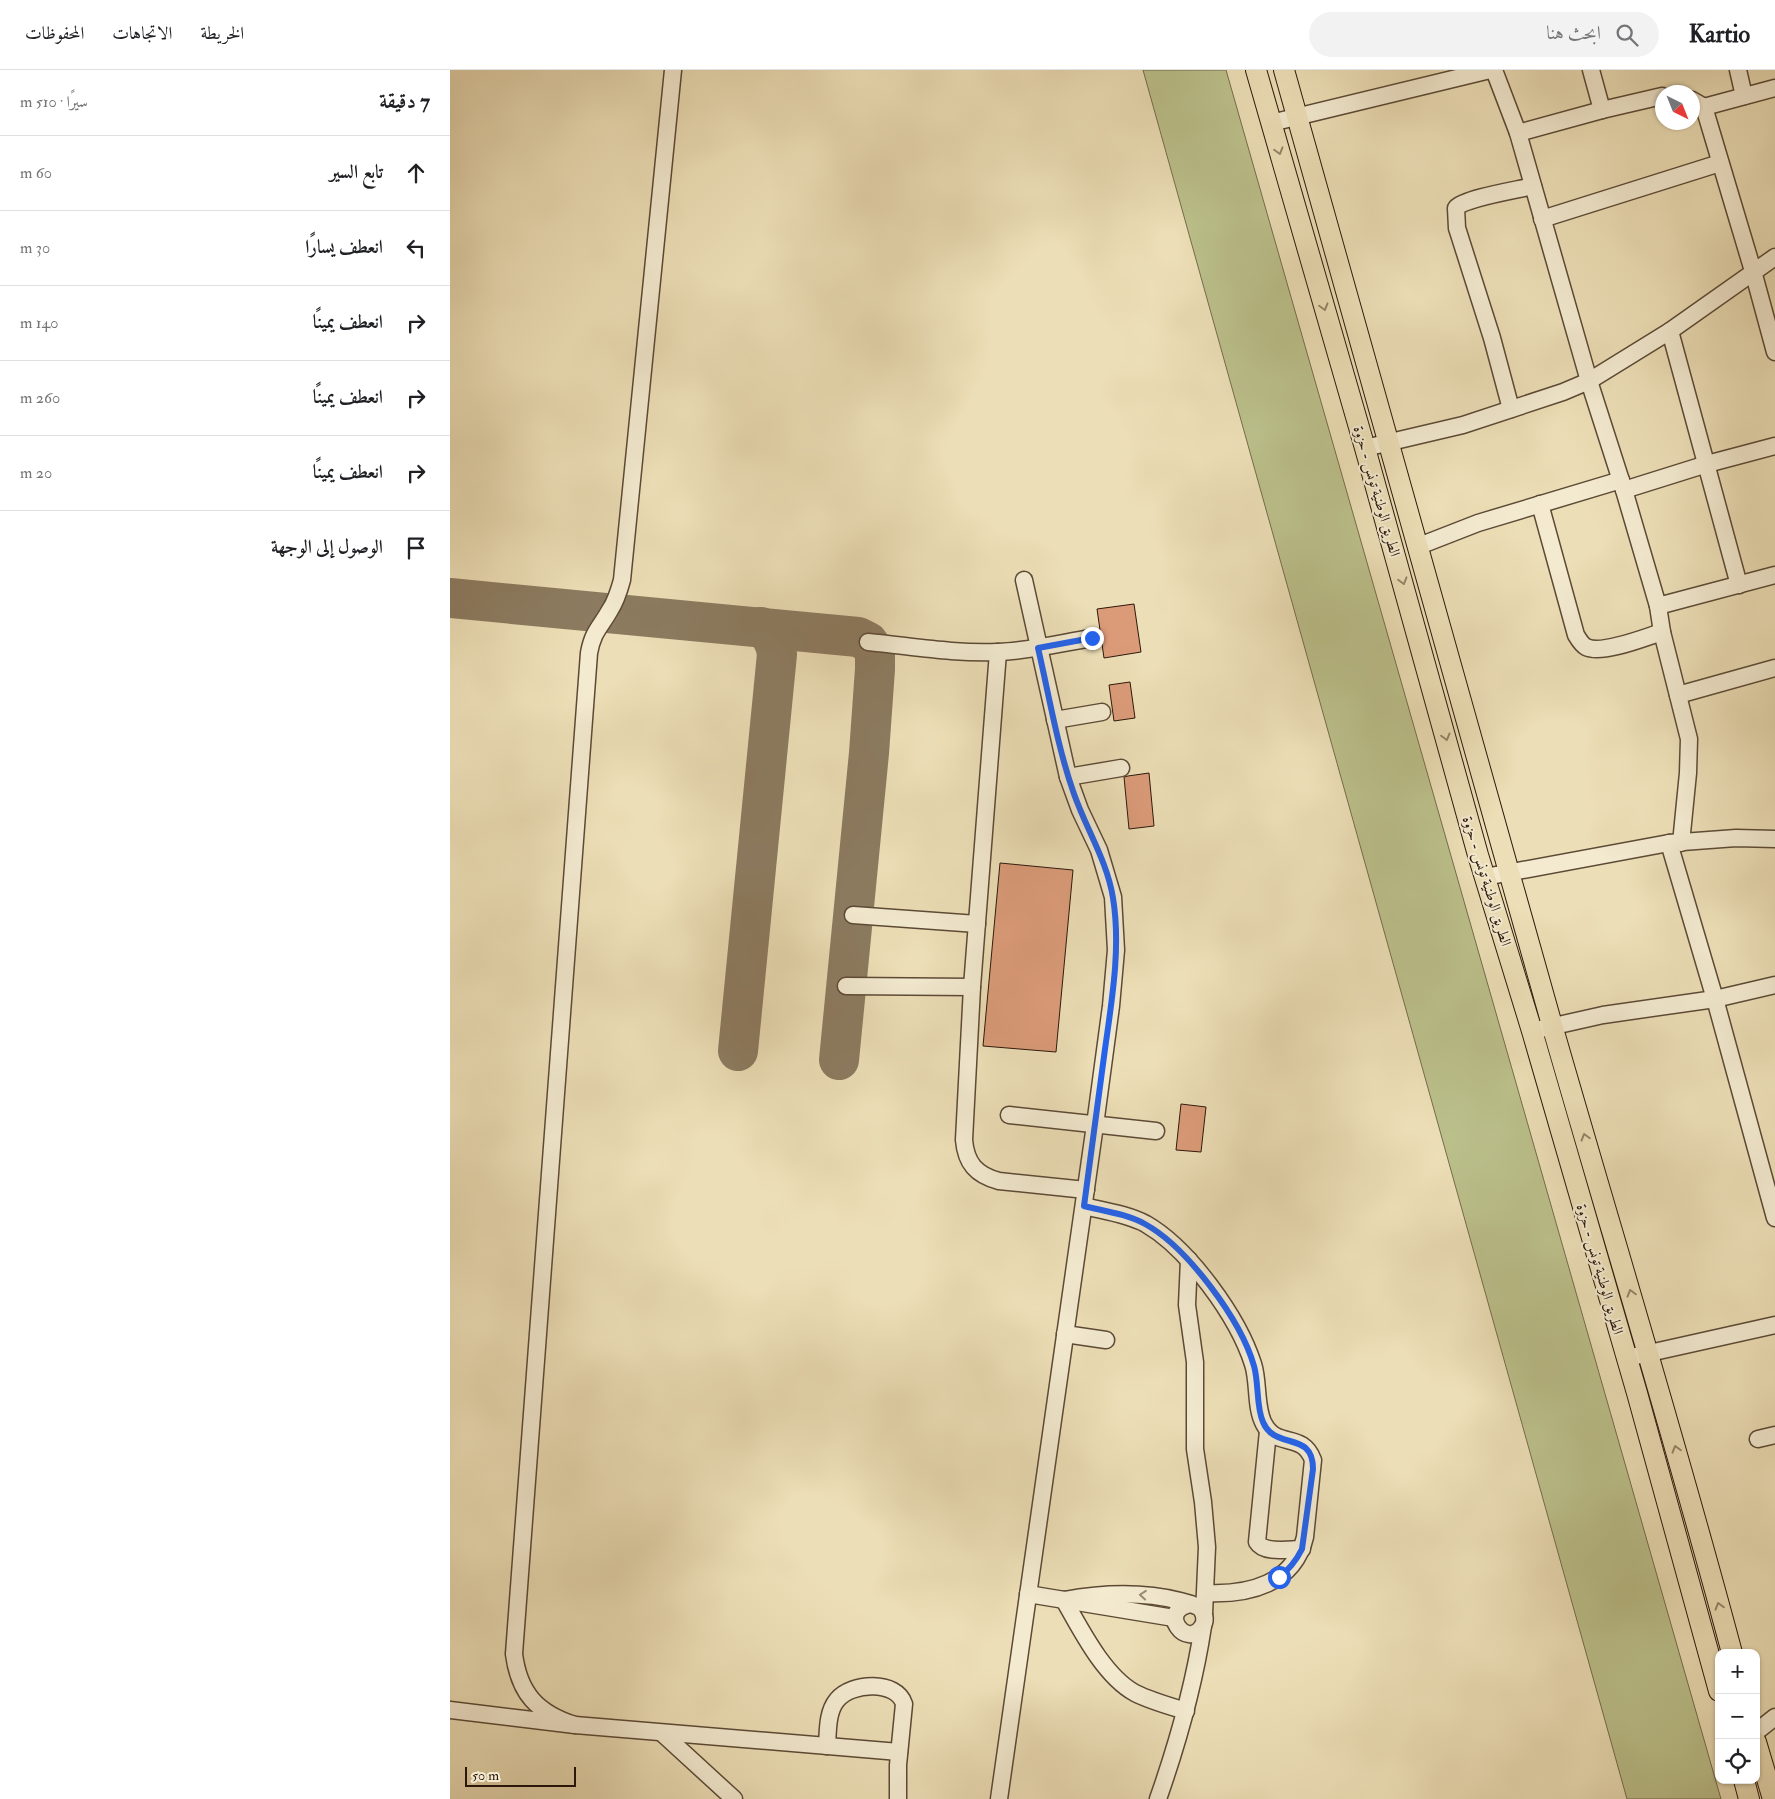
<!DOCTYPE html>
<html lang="ar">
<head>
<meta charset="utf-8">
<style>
  :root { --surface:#fff; --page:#f2f2f2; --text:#202124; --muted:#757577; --line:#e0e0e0 }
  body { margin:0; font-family:"IM FELL Double Pica",Amiri,serif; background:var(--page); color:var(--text); direction:rtl }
  .controls { position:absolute; right:15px; bottom:15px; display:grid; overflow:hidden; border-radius:10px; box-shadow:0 1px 4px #0004 }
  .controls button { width:45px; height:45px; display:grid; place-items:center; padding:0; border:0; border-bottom:1px solid var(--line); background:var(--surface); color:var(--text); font:25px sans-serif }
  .compass { position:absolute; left:1205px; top:15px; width:45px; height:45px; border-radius:50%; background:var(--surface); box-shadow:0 1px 4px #0004; rotate:137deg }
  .scale { position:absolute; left:15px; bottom:12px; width:111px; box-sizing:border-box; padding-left:5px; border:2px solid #2c180b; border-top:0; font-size:14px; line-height:18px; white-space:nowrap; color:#2c180b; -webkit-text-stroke:4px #f3ead0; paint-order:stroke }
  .stop { position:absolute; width:15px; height:15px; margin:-11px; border:4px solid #2563eb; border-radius:50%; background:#fff }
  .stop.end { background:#2563eb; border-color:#fff; box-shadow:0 1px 5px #0008 }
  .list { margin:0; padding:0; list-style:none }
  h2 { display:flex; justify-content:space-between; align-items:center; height:65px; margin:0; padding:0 20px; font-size:21px }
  h2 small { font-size:16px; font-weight:400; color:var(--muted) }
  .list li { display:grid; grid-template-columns:32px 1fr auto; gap:15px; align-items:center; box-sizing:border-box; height:75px; padding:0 20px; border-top:1px solid var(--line) }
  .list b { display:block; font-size:19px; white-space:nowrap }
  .list em { font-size:16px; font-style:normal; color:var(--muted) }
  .icon { flex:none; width:28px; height:28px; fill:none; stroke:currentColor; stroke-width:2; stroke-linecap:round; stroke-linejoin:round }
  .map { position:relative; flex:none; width:1325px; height:1729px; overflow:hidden; direction:ltr }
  header { display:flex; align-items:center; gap:30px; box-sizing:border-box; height:70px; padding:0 25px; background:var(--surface); border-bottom:1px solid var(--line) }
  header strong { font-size:24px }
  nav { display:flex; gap:28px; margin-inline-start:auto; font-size:18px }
  .search { width:350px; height:45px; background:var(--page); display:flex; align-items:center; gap:12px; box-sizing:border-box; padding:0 18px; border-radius:28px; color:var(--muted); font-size:19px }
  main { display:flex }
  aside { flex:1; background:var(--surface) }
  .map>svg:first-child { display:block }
  .green { fill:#bbc08b; stroke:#746c4b }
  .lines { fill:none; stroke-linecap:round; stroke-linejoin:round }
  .taxiway { stroke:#8c7b60; stroke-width:40 }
  .building { fill:#db9b79; stroke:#2c180b }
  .minor-casing { stroke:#5c4a36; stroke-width:19 }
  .major-casing { stroke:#2c180b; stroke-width:22 }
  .minor { stroke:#f3ead0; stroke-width:16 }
  .major { stroke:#ecdeb6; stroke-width:20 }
  .oneway { stroke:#968569 }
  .oneway2 { stroke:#998c77 }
  .route { stroke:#2563eb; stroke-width:6 }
  .labels { text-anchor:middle; stroke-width:4; stroke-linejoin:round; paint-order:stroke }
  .street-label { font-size:15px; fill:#2c180b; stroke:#f3ead0 }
</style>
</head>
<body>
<header>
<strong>Kartio</strong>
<div class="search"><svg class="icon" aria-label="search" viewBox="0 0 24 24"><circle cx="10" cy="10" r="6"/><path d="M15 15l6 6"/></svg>ابحث هنا</div>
<nav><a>الخريطة</a><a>الاتجاهات</a><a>المحفوظات</a></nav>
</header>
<main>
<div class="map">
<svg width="1325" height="1729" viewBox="0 0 1325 1729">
  <rect width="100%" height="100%" fill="#ecdeb6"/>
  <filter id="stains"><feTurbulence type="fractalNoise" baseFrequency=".004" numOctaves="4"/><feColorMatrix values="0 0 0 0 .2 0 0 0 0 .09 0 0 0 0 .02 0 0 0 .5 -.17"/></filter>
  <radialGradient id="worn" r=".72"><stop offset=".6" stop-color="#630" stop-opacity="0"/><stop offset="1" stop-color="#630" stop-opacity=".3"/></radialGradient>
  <polygon class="green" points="693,0 776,0 1271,1729 1177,1729"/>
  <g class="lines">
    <g class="taxiway">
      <polyline points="0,528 408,567 418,572 425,582 425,599 419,683 389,990"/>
      <path d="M288,981L327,584C325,571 321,565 311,557"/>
    </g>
  </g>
  <g class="building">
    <polygon points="684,534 691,582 654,588 647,539"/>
    <polygon points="680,612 685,648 664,651 659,615"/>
    <polygon points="699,703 704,756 679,759 674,707 678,706"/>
    <polygon points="550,793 623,800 606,982 533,976"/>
    <polygon points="731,1034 756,1037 751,1082 726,1080"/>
  </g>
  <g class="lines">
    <defs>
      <g id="minor">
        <polyline points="1044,0 1068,63 1139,311 1174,420 1208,536 1212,562 1239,669 1238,703 1231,773"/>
        <polyline points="1141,0 1152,40"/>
        <polyline points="1288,0 1294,26"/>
        <polyline points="1242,30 1254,37 1303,201 1325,282"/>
        <polyline points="1254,37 1325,18"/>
        <polyline points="821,53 1040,0"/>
        <polyline points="1068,63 1152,40 1212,26"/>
        <polyline points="1092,149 1270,93"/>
        <polyline points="1220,261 1289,515"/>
        <path d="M1061,339L1042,268L1007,158L1006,138C1015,128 1067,120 1083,116"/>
        <polyline points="915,378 1013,355 1113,322 1139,311 1220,261 1325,187"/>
        <polyline points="1174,420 1257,394 1325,376"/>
        <path d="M1090,434L1126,565C1129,570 1132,575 1136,577C1152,585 1196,567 1212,562"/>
        <polyline points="969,476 1028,453 1171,410"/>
        <polyline points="1208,536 1325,505"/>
        <path d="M418,572C461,576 505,584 548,582C580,581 611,573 642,568"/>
        <path d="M548,582L522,917L514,1070C516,1093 526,1105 549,1111L636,1120"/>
        <polyline points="1228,625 1325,598"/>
        <polyline points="605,650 652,642"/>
        <polyline points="618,707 671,698"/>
        <polyline points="1219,773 1265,929 1325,1148"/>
        <polyline points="1035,807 1219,773 1286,768 1325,769"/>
        <polyline points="403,845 527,854"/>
        <polyline points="396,916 522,917"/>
        <polyline points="1082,961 1153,945 1265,929 1325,915"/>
        <polyline points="559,1045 706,1061"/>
        <path d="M634,1136C654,1141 677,1144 696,1154C739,1179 788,1247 803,1294C809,1312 805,1338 814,1354C827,1379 852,1361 863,1390L855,1467C844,1514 799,1525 756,1523"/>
        <polyline points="739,1190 737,1235 745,1292 745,1379 753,1432 757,1477 754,1544"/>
        <polyline points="615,1264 656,1270"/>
        <polyline points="1186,1286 1325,1255"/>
        <path d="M818,1361L807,1472C814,1484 839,1479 852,1479"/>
        <polyline points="1308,1369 1325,1365"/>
        <polyline points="578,1524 724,1548"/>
        <path d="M614,1530C653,1523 691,1521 730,1531C737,1533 745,1534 751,1539C755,1545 756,1551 752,1557C737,1580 706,1541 741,1534"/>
        <path d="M614,1530C631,1560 654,1606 685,1623C701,1631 719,1636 736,1641"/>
        <polyline points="0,1640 125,1655 449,1682"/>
        <path d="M125,1655C87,1643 69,1623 64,1584L139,583C143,561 150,558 160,540C166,531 169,521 172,510L223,0"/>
        <polyline points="1306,1662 1325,1647"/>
        <polyline points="212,1663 284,1729"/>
        <path d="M377,1676C378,1661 377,1642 387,1630C401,1612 447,1610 454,1634L448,1695V1729"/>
        <polyline points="549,1729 645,1055 661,936 666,880 663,827 649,780 630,740 618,707 574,510"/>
        <path d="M708,1729C728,1672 744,1616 753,1556"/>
      </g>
      <g id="major">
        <polyline points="806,0 915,378 1028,785 1082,961 1187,1323 1269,1621"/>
        <path d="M834,0C926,318 1012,637 1102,955C1162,1164 1226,1372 1282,1583"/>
        <polyline points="1306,1672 1323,1729"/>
        <polyline points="1294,1710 1299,1729"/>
      </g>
    </defs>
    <use href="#minor" class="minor-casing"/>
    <use href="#major" class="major-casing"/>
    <use href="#minor" class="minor"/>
    <use href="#major" class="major"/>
  </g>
  <defs><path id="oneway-chevron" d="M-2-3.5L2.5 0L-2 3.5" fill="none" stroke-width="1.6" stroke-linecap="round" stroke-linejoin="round" transform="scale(1.25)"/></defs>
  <g class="oneway">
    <use href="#oneway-chevron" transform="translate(829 81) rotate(74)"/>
    <use href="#oneway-chevron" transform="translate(874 237) rotate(74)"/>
    <use href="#oneway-chevron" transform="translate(953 511) rotate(74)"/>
    <use href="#oneway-chevron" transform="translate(996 667) rotate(75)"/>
    <use href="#oneway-chevron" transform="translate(1135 1067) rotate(-106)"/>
    <use href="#oneway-chevron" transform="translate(1181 1223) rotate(-106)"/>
    <use href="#oneway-chevron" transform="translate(1226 1379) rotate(-106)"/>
    <use href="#oneway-chevron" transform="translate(1269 1536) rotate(-106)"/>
  </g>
  <use class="oneway2" href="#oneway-chevron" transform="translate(693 1525) rotate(-175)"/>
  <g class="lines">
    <path class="route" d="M642,568L588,578C599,625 607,675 623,721C635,757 657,790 663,828C671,877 662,929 655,979C648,1031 641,1084 634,1136C654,1141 677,1144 695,1154C737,1177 791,1250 804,1296C809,1313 806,1337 813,1352C825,1381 863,1360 863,1399L852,1479C846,1491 840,1499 829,1507"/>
  </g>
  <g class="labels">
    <g class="street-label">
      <text transform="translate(927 421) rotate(74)" y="5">الطريق الوطنية تونس - حزوة</text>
      <text transform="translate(1037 811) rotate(73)" y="5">الطريق الوطنية تونس - حزوة</text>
      <text transform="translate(1150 1199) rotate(74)" y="5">الطريق الوطنية تونس - حزوة</text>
    </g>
  </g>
  <rect width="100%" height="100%" filter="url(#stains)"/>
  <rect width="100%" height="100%" fill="url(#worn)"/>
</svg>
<div class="controls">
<button>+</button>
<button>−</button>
<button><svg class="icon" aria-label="locate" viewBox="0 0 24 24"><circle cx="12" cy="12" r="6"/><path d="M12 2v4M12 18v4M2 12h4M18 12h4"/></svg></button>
</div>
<svg class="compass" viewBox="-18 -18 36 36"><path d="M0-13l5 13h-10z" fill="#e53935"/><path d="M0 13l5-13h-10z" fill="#757577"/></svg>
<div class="scale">50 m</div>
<div class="stop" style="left:829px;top:1507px"></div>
<div class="stop end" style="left:642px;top:568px"></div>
</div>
<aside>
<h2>7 دقيقة<small>سيرًا · 510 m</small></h2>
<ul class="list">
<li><svg class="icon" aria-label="ahead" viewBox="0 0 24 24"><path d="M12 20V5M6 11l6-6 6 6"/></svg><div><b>تابع السير</b></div><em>60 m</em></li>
<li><svg class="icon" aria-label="left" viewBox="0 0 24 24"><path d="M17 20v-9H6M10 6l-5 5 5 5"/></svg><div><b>انعطف يسارًا</b></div><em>30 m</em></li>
<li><svg class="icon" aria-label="right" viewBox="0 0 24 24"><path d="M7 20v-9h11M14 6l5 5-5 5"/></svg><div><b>انعطف يمينًا</b></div><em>140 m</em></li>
<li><svg class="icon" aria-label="right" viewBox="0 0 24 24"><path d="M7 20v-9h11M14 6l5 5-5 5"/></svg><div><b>انعطف يمينًا</b></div><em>260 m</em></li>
<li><svg class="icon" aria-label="right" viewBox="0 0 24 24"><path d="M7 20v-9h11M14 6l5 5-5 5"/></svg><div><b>انعطف يمينًا</b></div><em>20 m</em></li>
<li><svg class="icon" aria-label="arrive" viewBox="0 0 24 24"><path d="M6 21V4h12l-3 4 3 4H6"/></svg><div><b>الوصول إلى الوجهة</b></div></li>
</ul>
</aside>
</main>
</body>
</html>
